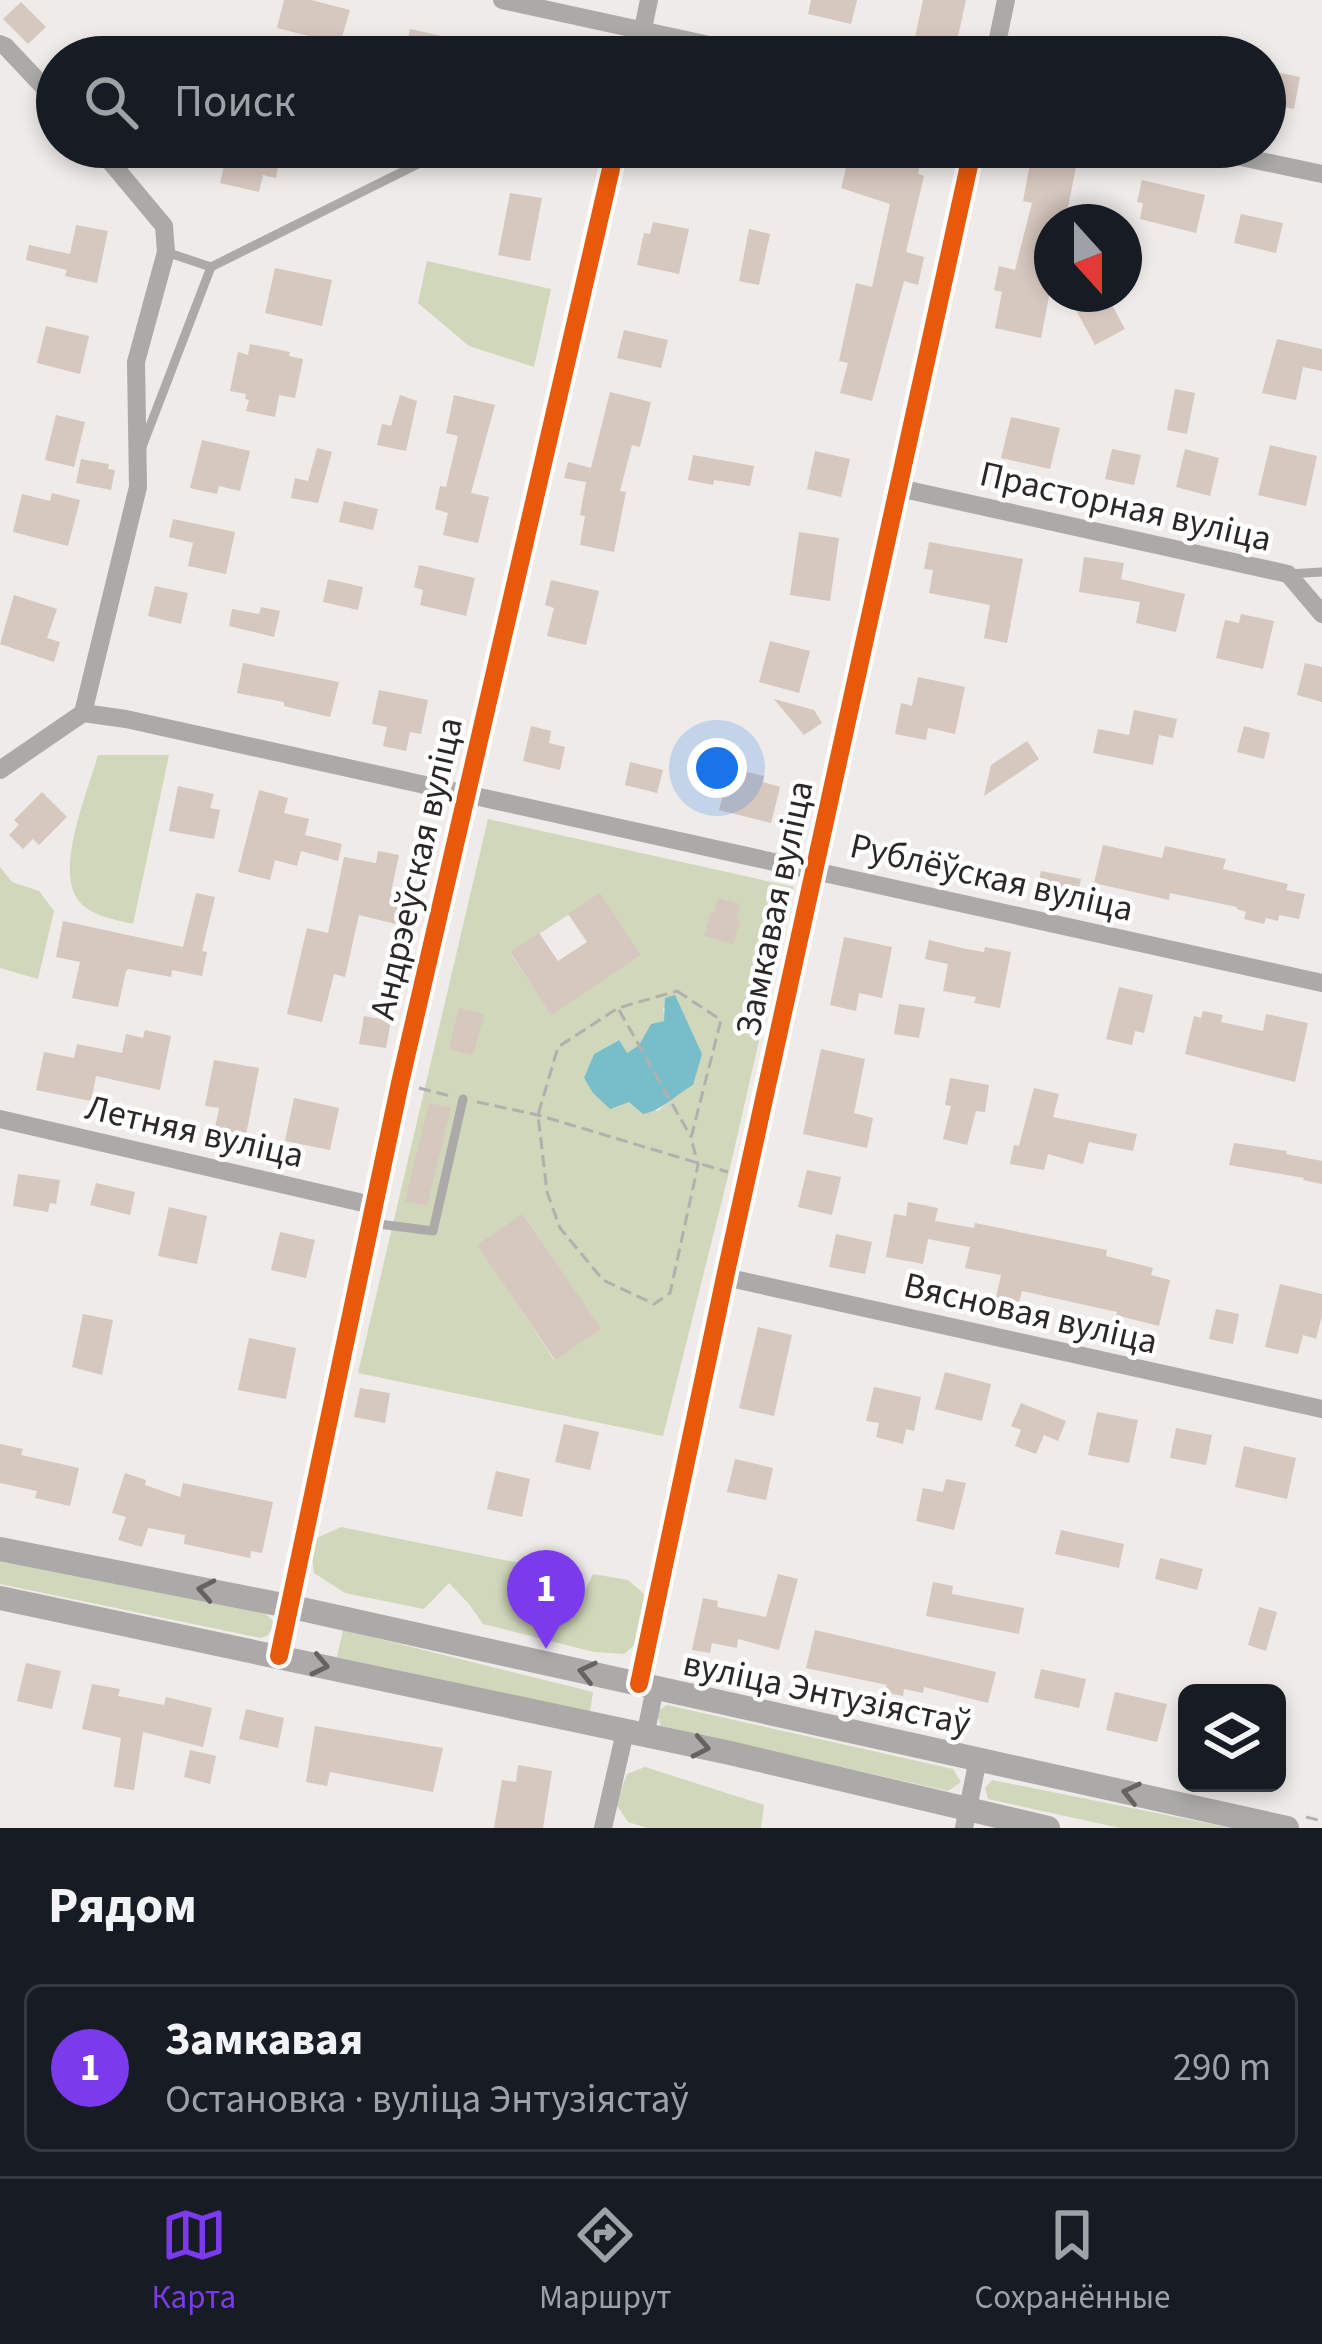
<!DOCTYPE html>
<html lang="ru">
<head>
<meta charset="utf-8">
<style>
  :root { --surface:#171b24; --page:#20242c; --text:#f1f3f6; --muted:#9ea1a6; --line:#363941; --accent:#7c3aed }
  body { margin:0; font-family:"Source Sans 3",sans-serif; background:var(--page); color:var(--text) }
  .controls { position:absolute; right:36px; bottom:36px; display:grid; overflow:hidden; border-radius:18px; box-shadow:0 6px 18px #0003 }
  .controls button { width:108px; height:108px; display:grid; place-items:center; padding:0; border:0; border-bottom:3px solid var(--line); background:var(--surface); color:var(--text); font:60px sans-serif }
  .compass { position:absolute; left:1034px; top:204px; width:108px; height:108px; border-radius:50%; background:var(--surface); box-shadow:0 6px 18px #0003; rotate:159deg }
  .you { position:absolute; left:717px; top:768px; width:42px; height:42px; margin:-30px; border:9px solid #fff; border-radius:50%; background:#1a73e8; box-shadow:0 0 0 18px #1a73e833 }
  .badge { display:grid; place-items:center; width:78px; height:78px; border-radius:50%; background:var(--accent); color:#fff; font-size:39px; font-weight:700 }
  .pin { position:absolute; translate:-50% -99px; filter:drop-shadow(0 3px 6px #0008) }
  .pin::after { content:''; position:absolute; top:63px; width:42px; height:36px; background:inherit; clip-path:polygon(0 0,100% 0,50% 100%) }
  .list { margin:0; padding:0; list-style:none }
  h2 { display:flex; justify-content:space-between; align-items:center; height:156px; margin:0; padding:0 48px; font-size:51px }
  h2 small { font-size:39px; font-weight:400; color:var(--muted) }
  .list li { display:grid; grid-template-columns:78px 1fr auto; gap:36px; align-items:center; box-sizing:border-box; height:168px; margin:0 24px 24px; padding:0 24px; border:3px solid var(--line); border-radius:18px }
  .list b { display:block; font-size:45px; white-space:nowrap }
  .list p { margin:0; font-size:39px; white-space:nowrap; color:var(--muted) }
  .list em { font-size:39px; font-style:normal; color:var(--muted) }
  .icon { flex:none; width:66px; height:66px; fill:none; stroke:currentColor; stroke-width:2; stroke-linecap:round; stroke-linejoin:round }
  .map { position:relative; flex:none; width:1322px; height:1828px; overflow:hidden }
  .search { position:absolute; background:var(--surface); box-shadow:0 6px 18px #0003; left:36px; right:36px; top:36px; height:132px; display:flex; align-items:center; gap:30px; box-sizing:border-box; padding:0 42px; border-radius:66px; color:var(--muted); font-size:45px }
  .sheet { height:348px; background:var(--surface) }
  nav { display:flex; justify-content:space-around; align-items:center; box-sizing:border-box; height:168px; border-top:3px solid var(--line); background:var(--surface); font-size:33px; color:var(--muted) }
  nav a { display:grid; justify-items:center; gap:6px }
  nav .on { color:var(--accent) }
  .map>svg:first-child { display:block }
  .green { fill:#d0d7ba; fill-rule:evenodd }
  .water { fill:#78beca }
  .building { fill:#d6c7bf }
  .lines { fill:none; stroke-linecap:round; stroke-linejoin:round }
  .path { stroke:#b1b0af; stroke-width:3; stroke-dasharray:12 6; stroke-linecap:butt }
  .service { stroke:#abaaa8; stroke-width:9 }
  .minor { stroke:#abaaa8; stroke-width:18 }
  .tertiary { stroke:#abaaa8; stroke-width:24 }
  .cycleway-casing { stroke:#fff; stroke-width:26 }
  .cycleway { stroke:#e8590c; stroke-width:18 }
  .oneway { stroke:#656261 }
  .labels { text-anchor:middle; stroke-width:9; stroke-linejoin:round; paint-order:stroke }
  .street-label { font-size:36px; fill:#2b2827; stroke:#fff }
</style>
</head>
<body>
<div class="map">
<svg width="1322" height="1828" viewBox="0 0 1322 1828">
  <rect width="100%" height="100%" fill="#eeebe9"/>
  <g class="green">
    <polygon points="427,261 551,289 534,367 469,346 418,303"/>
    <path d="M98,755H169L133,924C113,919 85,915 75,895C58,861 88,791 98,755Z"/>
    <path d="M488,819L794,887L729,1172L663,1436L358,1373ZM600,894L641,955L551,1014L510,953ZM663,1008L682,1011L689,1029L693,1085L679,1092L658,1111L629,1101L584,1079L594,1054L618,1040L627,1053L639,1045L651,1024L665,1021ZM524,1215L600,1329L554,1360L478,1245Z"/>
    <polygon points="0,867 12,882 39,891 54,911 38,979 0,968"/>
    <polygon points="341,1527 539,1567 547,1576 553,1618 572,1616 593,1574 628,1580 644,1594 641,1639 624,1654 594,1652 483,1624 469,1604 449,1583 424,1609 345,1593 314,1573 310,1541"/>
    <polygon points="0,1560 266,1614 273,1621 273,1628 268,1635 261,1638 0,1584"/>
    <polygon points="343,1630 593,1692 590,1712 337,1657"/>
    <polygon points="667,1705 953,1769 961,1782 948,1791 661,1726 656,1712"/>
    <polygon points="645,1767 764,1805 761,1828 648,1828 628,1822 616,1804 627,1774"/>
    <polygon points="992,1780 1231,1828 1120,1828 988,1799 985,1788"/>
  </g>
  <path class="water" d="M675,995L702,1054L693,1085C675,1095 663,1110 643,1114L629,1102L610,1109L593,1093L584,1078L594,1054L619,1040L627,1053L639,1045L651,1024L664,1021L665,998Z"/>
  <g class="building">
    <polygon points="284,0 311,0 350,10 340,44 277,28"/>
    <polygon points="811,0 857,0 851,24 808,14"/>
    <polygon points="923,0 966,0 955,50 914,42"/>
    <polygon points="21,2 46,27 28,44 3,19"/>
    <polygon points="410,29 450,38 446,57 404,57"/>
    <polygon points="1265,70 1300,77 1294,109 1265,103"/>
    <polygon points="191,147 258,147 281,152 276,178 263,175 259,192 220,183 225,162 190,155"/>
    <polygon points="873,149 921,160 918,174 924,176 906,252 924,257 918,285 904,281 872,401 840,393 848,363 839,361 856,283 872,287 890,204 841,188 850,152 871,157"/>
    <polygon points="1031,158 1076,167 1065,222 1052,222 1052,281 1041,338 995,328 1002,292 994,290 999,266 1015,270 1032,203 1023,201"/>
    <polygon points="1142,180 1205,195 1196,233 1140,219 1143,203 1137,202"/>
    <polygon points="510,193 542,198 530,261 498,255"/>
    <polygon points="1241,214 1283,223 1276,253 1234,243"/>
    <polygon points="653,222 689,229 679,274 637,265 644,233 650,234"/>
    <polygon points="76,225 108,231 97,283 65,276 67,270 26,260 29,245 70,254"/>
    <polygon points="749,229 770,234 759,285 739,281"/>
    <polygon points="275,268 332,280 322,326 265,313"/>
    <polygon points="1080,294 1106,294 1125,329 1095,345 1070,299"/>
    <polygon points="46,326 89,336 80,374 37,363"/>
    <polygon points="624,330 668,340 661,368 617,358"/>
    <polygon points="1277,339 1322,349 1322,371 1303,367 1296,400 1262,393"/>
    <polygon points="250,344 290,352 289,356 303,359 295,398 279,395 275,417 246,411 249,400 245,399 246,394 230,391 238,352 248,355"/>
    <polygon points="1175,389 1195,393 1187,434 1167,430"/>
    <polygon points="610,392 651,402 640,447 632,445 620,491 626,492 614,552 580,545 585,516 580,515 586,482 564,478 568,462 591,468"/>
    <polygon points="400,395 417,401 406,451 377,445 382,424 391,426"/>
    <polygon points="454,395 495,405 471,493 489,497 478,543 443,535 448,513 435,509 440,486 446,487 458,436 446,433"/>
    <polygon points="56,415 85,422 74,467 45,460"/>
    <polygon points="1011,417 1060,428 1050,469 1001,458"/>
    <polygon points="202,440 250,451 240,491 219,486 217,494 190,488"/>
    <polygon points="1270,445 1317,456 1306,506 1258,495"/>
    <polygon points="317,448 332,452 318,503 291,498 295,478 308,481"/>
    <polygon points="1112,449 1141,455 1134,485 1105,479"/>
    <polygon points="1185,449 1219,458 1210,496 1176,487"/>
    <polygon points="815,451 850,459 841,497 807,489"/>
    <polygon points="693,455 754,466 750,486 714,480 713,485 688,480"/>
    <polygon points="81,459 109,464 108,469 115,470 111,490 76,483"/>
    <polygon points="52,493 80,500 68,546 13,532 22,494 50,501"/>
    <polygon points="344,501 378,509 373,530 339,522"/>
    <polygon points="173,519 235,532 226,574 188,566 193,543 169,537"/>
    <polygon points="799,532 839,538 830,601 790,595"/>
    <polygon points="929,542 1023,559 1007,643 984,638 990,605 929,593 933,570 924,569"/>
    <polygon points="1084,557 1124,563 1121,579 1185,594 1176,632 1136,623 1140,602 1079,592"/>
    <polygon points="419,565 475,578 466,616 420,605 423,590 414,587"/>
    <polygon points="328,579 363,587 358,610 323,602"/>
    <polygon points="551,580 599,591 586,645 547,636 554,608 545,605"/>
    <polygon points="155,586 188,593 181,624 148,616"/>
    <polygon points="14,595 57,609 47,638 60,642 54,662 0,644"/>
    <polygon points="261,607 280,611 274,637 229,626 232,609 259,614"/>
    <polygon points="1241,614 1274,621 1263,669 1216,658 1225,620 1239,623"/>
    <polygon points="770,641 810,651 799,693 759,682"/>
    <polygon points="243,663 339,682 330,717 284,706 284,702 237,693"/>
    <polygon points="1305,663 1322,667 1322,702 1297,695"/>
    <polygon points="918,677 965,687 955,734 928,728 926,740 895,734 901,703 912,706"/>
    <polygon points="379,690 428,700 421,734 410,732 406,751 383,746 387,727 372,724"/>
    <polygon points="774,699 814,710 822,723 804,735"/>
    <polygon points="1134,710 1177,719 1173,738 1159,735 1153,765 1093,753 1098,729 1129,735"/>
    <polygon points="531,726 551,731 549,743 565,747 560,770 523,761"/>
    <polygon points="1244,726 1270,733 1264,759 1237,752"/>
    <polygon points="1027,741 1039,759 984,796 991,765"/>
    <polygon points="630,762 663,770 657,793 625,785"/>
    <polygon points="730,768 764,776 763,782 780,787 771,823 719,810"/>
    <polygon points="178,786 214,794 210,808 220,810 214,839 169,831"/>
    <polygon points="259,790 288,798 284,813 309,819 305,835 342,844 338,861 301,851 297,866 275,860 270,880 238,872"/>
    <polygon points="42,792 67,817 39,845 33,839 23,849 9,835 19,825 14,820"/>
    <polygon points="1103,845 1162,858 1165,846 1226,859 1223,869 1288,884 1286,890 1305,894 1299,919 1279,915 1278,921 1266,918 1264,924 1244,919 1246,912 1237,909 1237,907 1170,893 1169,900 1094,883"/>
    <polygon points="378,851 399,855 391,892 419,899 412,928 359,915 345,977 334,974 322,1022 287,1014 307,928 328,933 344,857 376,863"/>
    <polygon points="1041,871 1081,879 1076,900 1037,890"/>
    <polygon points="196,893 215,897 202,951 207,952 202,976 172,970 171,977 129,969 126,971 118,1007 72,998 80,962 56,957 63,921 183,947"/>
    <polygon points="600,893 641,955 551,1015 510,952 539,933 558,961 587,942 568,914"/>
    <polygon points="718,898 740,904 736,919 740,920 734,944 704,936 711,912 714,913"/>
    <polygon points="844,937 892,947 882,998 859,993 856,1011 830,1005"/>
    <polygon points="929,940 966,949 984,952 985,947 1011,952 1000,1008 974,1003 976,997 943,991 948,964 925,959"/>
    <polygon points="1119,987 1153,995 1144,1033 1135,1031 1132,1045 1106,1039"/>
    <polygon points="899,1004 925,1008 919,1038 894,1034"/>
    <polygon points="459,1008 484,1014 473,1055 449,1049"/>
    <polygon points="1203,1011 1223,1015 1221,1022 1263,1031 1266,1014 1308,1023 1295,1082 1185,1054 1194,1016 1201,1018"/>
    <polygon points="364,1016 391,1021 386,1048 359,1044"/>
    <polygon points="145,1030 171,1036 160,1090 96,1076 91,1101 36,1090 44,1052 74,1058 77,1044 122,1053 126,1034 143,1038"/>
    <polygon points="821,1049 865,1059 854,1113 873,1118 867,1148 803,1134"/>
    <polygon points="214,1060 259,1068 246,1135 215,1128 219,1108 205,1106"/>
    <polygon points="950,1078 989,1085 985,1112 976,1111 967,1145 943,1139 951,1106 945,1105"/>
    <polygon points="1034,1088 1059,1094 1053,1117 1137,1134 1133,1151 1089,1142 1083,1164 1048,1154 1044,1170 1010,1164 1014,1145 1019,1146"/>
    <polygon points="294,1098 339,1108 330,1150 285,1141"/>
    <polygon points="429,1103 451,1108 427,1206 405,1201"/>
    <polygon points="1234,1143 1287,1151 1286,1154 1322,1161 1322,1184 1303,1180 1304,1178 1229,1165"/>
    <polygon points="807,1170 841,1177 832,1215 798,1207"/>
    <polygon points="18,1174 60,1180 56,1204 50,1203 48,1212 13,1206"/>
    <polygon points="96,1183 135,1192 130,1215 90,1205"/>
    <polygon points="908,1202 938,1208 935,1221 974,1228 975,1223 1107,1250 1106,1256 1153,1268 1151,1275 1170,1280 1159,1326 1116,1315 1117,1312 1022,1291 1018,1307 995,1302 1001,1275 965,1268 970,1247 928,1239 923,1264 886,1257 894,1214 906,1216"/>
    <polygon points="169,1207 207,1216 197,1264 158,1256"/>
    <polygon points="523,1214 601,1329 555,1360 477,1245"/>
    <polygon points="280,1232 315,1240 306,1278 271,1270"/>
    <polygon points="836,1234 872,1242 865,1274 829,1267"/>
    <polygon points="1280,1284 1322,1294 1322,1315 1316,1339 1303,1335 1298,1354 1265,1347"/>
    <polygon points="1216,1309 1239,1314 1233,1344 1209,1339"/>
    <polygon points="83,1314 113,1320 102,1375 72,1367"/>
    <polygon points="758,1327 792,1335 774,1416 739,1408"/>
    <polygon points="249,1338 296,1348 286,1399 238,1390"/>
    <polygon points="945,1372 991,1384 982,1421 935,1409"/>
    <polygon points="874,1387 921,1397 914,1431 906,1429 903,1444 876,1437 879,1423 866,1421"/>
    <polygon points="360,1388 390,1393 385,1423 354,1417"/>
    <polygon points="1021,1403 1066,1421 1058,1441 1044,1435 1036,1454 1015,1446 1021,1430 1011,1426"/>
    <polygon points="1097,1412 1138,1420 1129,1463 1088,1455"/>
    <polygon points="564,1424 599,1432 590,1470 555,1462"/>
    <polygon points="1176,1428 1212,1435 1206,1465 1170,1458"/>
    <polygon points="0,1444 23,1449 21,1455 79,1468 70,1506 35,1498 37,1491 0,1483"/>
    <polygon points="1244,1446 1296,1458 1287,1499 1235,1487"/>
    <polygon points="735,1459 773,1468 766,1500 727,1492"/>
    <polygon points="496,1471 530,1479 522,1517 487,1509"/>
    <polygon points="125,1473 146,1480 145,1485 180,1497 183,1483 273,1502 262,1553 251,1551 250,1558 184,1544 185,1535 148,1528 142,1547 118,1540 126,1517 112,1513"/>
    <polygon points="946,1479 966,1483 954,1530 916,1521 923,1488 943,1492"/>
    <polygon points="1061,1530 1124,1544 1119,1568 1055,1554"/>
    <polygon points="1160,1558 1203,1569 1197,1590 1155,1579"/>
    <polygon points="778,1574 798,1579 779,1650 738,1639 737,1648 712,1643 710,1653 692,1650 703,1598 718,1601 717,1607 766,1617"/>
    <polygon points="933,1582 953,1586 952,1594 1024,1608 1019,1634 926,1616"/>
    <polygon points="1259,1607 1277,1612 1266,1651 1248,1645"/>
    <polygon points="815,1630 996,1672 988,1703 924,1687 923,1693 904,1689 903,1696 885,1692 887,1685 806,1668"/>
    <polygon points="26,1663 61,1671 52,1709 17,1701"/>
    <polygon points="1041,1669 1086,1679 1079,1708 1034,1698"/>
    <polygon points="92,1684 120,1689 118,1696 164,1705 166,1697 212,1708 203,1747 143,1732 134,1790 114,1787 121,1738 82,1729"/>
    <polygon points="1115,1692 1167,1704 1157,1742 1106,1730"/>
    <polygon points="246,1709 284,1718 278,1748 239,1739"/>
    <polygon points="315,1726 443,1748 433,1792 330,1772 327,1786 306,1782"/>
    <polygon points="190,1750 216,1756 210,1784 184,1777"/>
    <polygon points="518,1765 552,1771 543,1828 494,1828 502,1780 516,1782"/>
  </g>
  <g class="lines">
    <g class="path">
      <polygon points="677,991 721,1020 691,1138 698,1165 670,1293 654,1304 603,1280 560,1228 547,1192 538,1115 558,1047 618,1008"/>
      <polyline points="619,1010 691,1137"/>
      <polyline points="419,1088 450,1096"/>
      <polyline points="477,1102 538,1115 728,1172"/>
      <polyline points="1306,1817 1322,1821"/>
    </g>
    <g class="service">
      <polyline points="166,252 211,267 424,161"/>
      <polyline points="142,447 211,267"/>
      <polyline points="1288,574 1322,572"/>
      <polyline points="371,1223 433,1231 463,1099"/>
    </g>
    <g class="minor">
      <polyline points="502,0 764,57"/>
      <polyline points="0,44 5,46 57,101"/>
      <polyline points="637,57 649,0"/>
      <polyline points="994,57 1006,0"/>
      <polyline points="1194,147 1322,174"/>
      <polyline points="899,488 1288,574 1322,614"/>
      <polyline points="83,713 126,719 1322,983"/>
      <polyline points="0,770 83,713 138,487 136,362 166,252 164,226 98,147"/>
      <polyline points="0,1119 376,1206"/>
      <polyline points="725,1277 1322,1409"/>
      <polyline points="279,1656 400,1083 616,147"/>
      <polyline points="639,1684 725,1277 973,147"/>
      <polyline points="645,1736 655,1688"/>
      <polyline points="603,1828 625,1732"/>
      <polyline points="964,1828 978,1759"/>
    </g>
    <g class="tertiary">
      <polyline points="0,1549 288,1606 1287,1828"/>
      <polyline points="0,1598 730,1753 1048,1828"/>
    </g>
    <defs>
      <g id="cycleway">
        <polyline points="279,1656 400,1083 616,147"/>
        <polyline points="639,1684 725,1277 973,147"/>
      </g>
    </defs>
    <use href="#cycleway" class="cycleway-casing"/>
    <use href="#cycleway" class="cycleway"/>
  </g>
  <defs><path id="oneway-chevron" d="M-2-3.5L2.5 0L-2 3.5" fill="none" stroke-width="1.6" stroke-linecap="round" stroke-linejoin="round" transform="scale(3)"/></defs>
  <g class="oneway">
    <use href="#oneway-chevron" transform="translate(206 1590) rotate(-169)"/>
    <use href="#oneway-chevron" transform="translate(320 1665) rotate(12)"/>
    <use href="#oneway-chevron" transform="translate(587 1672) rotate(-167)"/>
    <use href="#oneway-chevron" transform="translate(701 1747) rotate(11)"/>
    <use href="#oneway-chevron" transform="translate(1131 1793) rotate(-167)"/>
  </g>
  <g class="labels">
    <g class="street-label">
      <text transform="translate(1126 505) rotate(13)" y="13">Прасторная вуліца</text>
      <text transform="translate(415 868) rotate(-77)" y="13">Андрэеўская вуліца</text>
      <text transform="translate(992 876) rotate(13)" y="13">Рублёўская вуліца</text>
      <text transform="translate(773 908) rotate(-78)" y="13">Замкавая вуліца</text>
      <text transform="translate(195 1130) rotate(13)" y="13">Летняя вуліца</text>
      <text transform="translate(1031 1312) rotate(13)" y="13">Вясновая вуліца</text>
      <text transform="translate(827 1692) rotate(12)" y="13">вуліца Энтузіястаў</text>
    </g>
  </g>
</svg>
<div class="controls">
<button><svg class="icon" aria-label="layers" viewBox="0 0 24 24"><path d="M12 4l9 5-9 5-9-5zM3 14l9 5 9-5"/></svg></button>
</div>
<svg class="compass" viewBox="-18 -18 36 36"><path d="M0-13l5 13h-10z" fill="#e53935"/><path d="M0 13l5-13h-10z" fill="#9ea1a6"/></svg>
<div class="you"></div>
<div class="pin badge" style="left:546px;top:1649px">1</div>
<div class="search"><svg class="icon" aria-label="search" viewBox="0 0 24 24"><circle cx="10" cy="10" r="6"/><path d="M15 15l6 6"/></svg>Поиск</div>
</div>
<section class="sheet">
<h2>Рядом<small></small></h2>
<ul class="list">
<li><span class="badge">1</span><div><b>Замкавая</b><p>Остановка · вуліца Энтузіястаў</p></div><em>290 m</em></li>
</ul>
</section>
<nav>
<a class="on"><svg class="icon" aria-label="map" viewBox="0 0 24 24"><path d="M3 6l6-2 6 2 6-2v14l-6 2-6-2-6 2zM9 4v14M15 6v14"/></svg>Карта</a>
<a><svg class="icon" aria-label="directions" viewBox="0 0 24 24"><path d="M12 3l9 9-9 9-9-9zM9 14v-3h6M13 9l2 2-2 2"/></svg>Маршрут</a>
<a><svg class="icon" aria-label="saved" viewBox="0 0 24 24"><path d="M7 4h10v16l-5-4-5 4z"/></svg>Сохранённые</a>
</nav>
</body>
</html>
